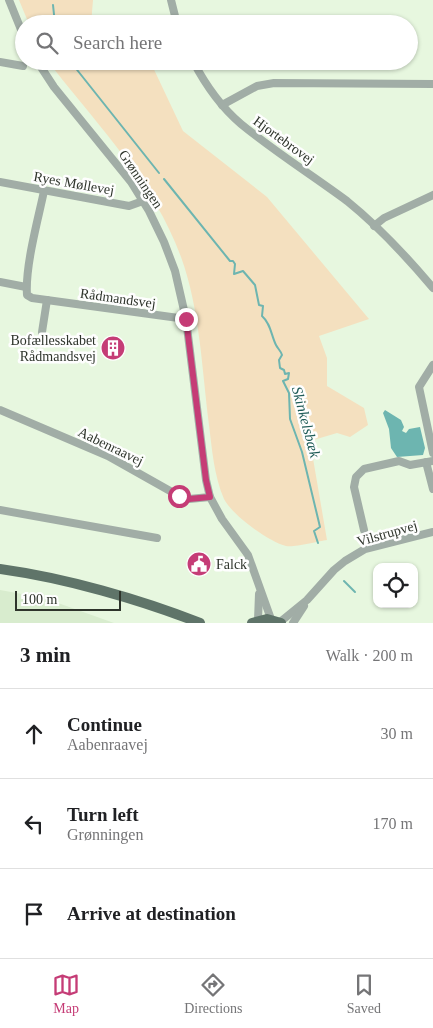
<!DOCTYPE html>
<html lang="en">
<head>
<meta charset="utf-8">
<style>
  :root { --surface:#fff; --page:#f6f6f6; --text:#202124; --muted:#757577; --line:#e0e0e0; --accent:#c53c76 }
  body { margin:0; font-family:Georgia,serif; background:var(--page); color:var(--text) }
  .controls { position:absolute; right:15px; bottom:15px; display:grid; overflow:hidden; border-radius:10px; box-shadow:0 1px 4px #0004 }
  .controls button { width:45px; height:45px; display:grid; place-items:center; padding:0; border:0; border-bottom:1px solid var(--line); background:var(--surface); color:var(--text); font:25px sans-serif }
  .scale { position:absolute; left:15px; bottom:12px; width:106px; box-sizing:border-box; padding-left:5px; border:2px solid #2e342b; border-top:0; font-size:14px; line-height:18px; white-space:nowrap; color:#2e342b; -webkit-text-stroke:4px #fefefe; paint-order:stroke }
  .stop { position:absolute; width:15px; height:15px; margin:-11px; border:4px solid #c53c76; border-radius:50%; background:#fff }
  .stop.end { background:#c53c76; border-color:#fff; box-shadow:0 1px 5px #0008 }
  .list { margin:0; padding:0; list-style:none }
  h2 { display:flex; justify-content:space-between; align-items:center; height:65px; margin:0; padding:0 20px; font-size:21px }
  h2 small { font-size:16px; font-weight:400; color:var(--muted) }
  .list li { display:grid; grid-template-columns:32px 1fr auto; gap:15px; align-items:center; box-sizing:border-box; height:90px; padding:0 20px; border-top:1px solid var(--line) }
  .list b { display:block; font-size:19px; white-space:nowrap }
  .list p { margin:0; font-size:16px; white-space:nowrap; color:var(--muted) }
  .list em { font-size:16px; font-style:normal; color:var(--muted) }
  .icon { flex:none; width:28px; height:28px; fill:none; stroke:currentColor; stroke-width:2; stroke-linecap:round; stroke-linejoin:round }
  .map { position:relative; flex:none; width:433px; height:623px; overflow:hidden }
  .search { position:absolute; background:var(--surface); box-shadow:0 1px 4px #0004; left:15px; right:15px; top:15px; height:55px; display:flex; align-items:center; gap:12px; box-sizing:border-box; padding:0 18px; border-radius:28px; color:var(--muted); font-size:19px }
  .sheet { height:335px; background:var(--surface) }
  nav { display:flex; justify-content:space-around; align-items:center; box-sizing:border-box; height:70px; border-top:1px solid var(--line); background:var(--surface); font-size:14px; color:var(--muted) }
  nav a { display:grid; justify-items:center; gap:2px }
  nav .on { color:var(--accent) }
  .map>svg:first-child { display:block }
  .built { fill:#d8ecce }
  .green { fill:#f4e0bf }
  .water { fill:#6db5b0 }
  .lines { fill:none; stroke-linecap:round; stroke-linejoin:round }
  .stream { stroke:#6db5b0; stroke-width:2 }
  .minor { stroke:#a1ada6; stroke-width:8 }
  .major { stroke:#5f7469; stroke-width:10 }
  .route { stroke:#c53c76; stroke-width:6 }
  .labels { text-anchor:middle; stroke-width:5; stroke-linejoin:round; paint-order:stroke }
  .street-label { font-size:14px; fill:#2e342b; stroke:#fefefe }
  .poi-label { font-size:14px; fill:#2e342b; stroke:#fefefe; text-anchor:end }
  .water-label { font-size:15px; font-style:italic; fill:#1f5c58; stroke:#fefefe }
</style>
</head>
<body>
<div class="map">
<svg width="433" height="623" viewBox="0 0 433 623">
  <rect width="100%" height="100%" fill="#e7f7df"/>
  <polygon class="built" points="0,590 44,598 114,623 0,623"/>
  <g class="green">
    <polygon points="19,0 93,0 91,24 29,24"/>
    <path d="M50,61H150L183,131L267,197L369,319L319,336L327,358V386L364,408L368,425L350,437L337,433L310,441L327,540C319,541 293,548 286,546C269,542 232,515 224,499C214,476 212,449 209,425C202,370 200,309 181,257C155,185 101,129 54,69Z"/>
  </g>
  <polygon class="water" points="385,410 401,420 404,427 402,431 406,433 409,429 420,427 425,448 423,455 397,457 391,448 389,429 383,413"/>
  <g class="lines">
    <g class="stream">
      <polyline points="53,5 55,24"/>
      <polyline points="70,61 159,173"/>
      <path d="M164,179L230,261H233L235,264L234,274L243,271L255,285L259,305L263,306L262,316C271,324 271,335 276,345C278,349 281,351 282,355L279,360L280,368L284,370L285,374L289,373L288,379L283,381L289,393L290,419L302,452L320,527L314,531L318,543"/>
      <polyline points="344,581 355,592"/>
    </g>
    <g class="minor">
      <polyline points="9,0 24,37"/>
      <polyline points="171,0 177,24"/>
      <polyline points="37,61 54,87 131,182 149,211 164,242 175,271 186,319 206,480 210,497 222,519 248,555 271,619"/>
      <path d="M193,61C205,84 221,107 241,124C275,152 312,175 347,201C378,226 407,257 433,288"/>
      <polyline points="0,62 23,66"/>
      <polyline points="222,105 257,86 274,83 433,84"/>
      <polyline points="0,182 129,206 143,201"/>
      <path d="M44,191C38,220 25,266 27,295L32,298L186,319"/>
      <polyline points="374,226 384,218 433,195"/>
      <polyline points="0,282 26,287"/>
      <polyline points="42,332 47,300"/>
      <polyline points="433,365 419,387 433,453"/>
      <polyline points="0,410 108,456 179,496 189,499 210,497"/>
      <polyline points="426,462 433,489"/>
      <polyline points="0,510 157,538"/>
      <polyline points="364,530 354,487 356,477 364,469 399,461 410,465 433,461"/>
      <polyline points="258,620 259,594"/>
      <polyline points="280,622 307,600 334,570 345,561 365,549 433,532"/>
      <polyline points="293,623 304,606"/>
    </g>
    <g class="major">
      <path d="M0,569C65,578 139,599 200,623"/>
      <polyline points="252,623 267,619 281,623"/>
    </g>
  </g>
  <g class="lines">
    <polyline class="route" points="179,496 189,499 210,497 206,480 186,319"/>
  </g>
  <defs>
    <symbol id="building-disc" viewBox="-11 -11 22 22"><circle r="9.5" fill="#c53c76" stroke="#fefefe"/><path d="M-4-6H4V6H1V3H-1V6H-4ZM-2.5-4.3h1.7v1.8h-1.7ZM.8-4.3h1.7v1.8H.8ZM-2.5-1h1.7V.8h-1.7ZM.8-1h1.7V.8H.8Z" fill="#fff"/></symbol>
    <symbol id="civic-disc" viewBox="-11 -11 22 22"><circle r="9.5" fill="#c53c76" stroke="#fefefe"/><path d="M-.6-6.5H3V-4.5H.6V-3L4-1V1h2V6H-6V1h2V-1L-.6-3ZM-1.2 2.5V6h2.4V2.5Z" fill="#fff"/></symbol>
  </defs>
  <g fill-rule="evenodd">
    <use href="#building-disc" x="99" y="334" width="28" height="28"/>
    <use href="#civic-disc" x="185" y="550" width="28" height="28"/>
  </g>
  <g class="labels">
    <g class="street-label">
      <text transform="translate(284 140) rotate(36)" y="5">Hjortebrovej</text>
      <text transform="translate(141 179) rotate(56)" y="5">Grønningen</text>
      <text transform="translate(74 183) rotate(10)" y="5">Ryes Møllevej</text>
      <text transform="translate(118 298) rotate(8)" y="5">Rådmandsvej</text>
      <text transform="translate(111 446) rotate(26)" y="5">Aabenraavej</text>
      <text transform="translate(387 533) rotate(-16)" y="5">Vilstrupvej</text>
    </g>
    <g class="poi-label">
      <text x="96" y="345">Bofællesskabet<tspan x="96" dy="16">Rådmandsvej</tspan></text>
      <text x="216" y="569" text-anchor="start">Falck</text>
    </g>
    <g class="water-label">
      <text transform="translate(306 422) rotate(75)" y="5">Skinkelsbæk</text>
    </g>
  </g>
</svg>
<div class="controls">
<button><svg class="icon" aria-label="locate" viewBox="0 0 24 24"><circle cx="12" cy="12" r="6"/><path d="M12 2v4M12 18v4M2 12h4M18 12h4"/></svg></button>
</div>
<div class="scale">100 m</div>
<div class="stop" style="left:179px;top:496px"></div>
<div class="stop end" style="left:186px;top:319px"></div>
<div class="search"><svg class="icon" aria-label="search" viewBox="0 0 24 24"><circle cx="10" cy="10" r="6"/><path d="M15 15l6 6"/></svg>Search here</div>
</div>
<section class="sheet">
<h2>3 min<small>Walk · 200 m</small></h2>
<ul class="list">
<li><svg class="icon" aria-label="ahead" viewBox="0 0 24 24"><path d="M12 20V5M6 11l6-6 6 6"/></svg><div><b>Continue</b><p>Aabenraavej</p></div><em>30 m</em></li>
<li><svg class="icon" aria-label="left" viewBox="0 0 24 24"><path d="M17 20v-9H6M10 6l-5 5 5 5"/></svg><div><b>Turn left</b><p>Grønningen</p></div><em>170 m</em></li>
<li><svg class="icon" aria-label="arrive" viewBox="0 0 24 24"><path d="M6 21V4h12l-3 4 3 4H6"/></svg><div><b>Arrive at destination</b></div></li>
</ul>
</section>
<nav>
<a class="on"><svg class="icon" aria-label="map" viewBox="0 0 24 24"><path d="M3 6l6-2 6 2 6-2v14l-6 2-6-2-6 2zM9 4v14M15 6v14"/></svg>Map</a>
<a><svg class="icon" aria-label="directions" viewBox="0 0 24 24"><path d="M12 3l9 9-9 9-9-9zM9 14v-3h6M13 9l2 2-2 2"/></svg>Directions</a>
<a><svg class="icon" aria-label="saved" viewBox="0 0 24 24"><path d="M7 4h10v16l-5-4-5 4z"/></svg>Saved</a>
</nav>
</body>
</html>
